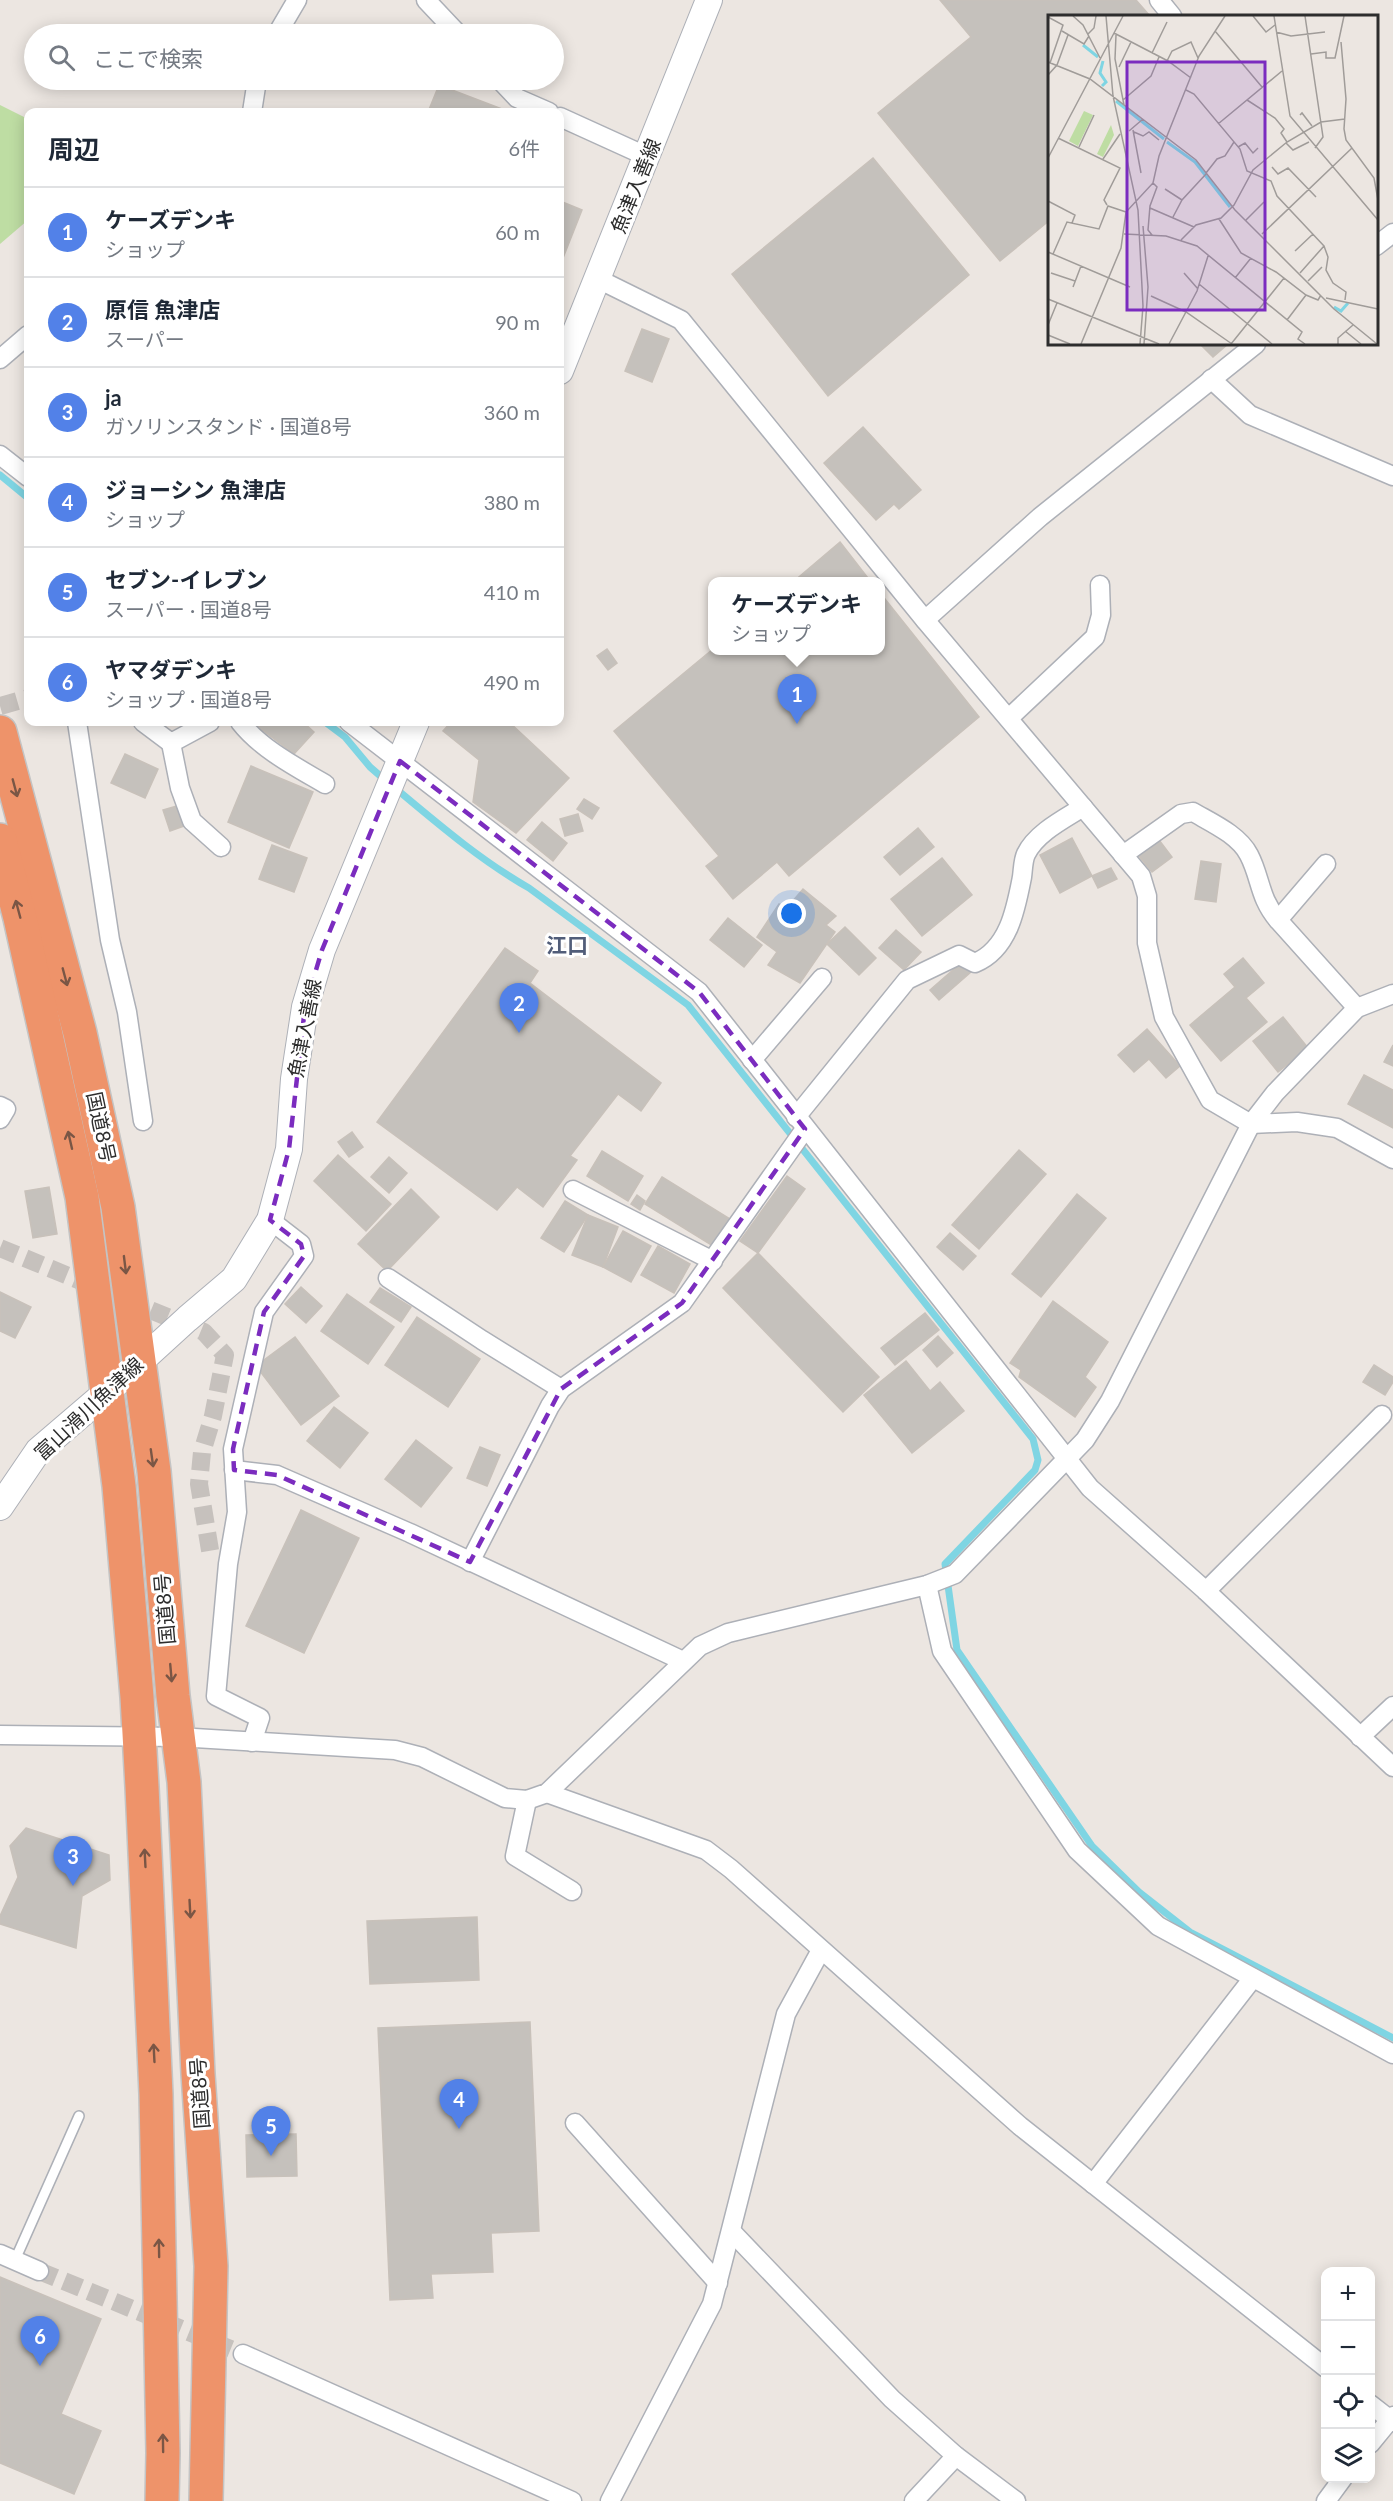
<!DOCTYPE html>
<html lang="ja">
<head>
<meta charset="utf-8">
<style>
  :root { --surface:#fff; --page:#f2f2f3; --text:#1f2937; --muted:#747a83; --line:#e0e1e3; --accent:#5281e8 }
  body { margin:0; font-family:Lato,"Noto Sans JP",sans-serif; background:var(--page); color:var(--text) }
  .controls { position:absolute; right:18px; bottom:18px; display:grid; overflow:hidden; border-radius:12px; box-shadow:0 3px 15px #0003 }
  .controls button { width:54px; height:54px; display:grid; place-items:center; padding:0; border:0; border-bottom:2px solid var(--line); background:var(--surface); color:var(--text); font:30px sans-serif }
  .you { position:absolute; left:792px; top:914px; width:21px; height:21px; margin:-15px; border:4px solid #fff; border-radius:50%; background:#1a73e8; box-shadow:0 0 0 9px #1a73e833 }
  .badge { display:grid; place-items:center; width:39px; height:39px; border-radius:50%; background:var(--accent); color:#fff; font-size:20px; font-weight:700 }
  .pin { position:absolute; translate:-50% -50px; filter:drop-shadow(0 2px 3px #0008) }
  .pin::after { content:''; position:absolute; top:32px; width:21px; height:18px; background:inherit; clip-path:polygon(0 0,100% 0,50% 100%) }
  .popup { position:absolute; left:708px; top:577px; width:177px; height:78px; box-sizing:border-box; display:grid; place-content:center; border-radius:12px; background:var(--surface); filter:drop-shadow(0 2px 4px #0005); font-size:20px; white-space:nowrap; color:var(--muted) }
  .popup b { font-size:22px; color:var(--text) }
  .popup::after { content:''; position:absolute; left:50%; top:100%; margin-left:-12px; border:12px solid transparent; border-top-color:var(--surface) }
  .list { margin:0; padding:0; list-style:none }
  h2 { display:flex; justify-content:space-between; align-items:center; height:78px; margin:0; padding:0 24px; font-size:26px }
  h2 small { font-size:20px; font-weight:400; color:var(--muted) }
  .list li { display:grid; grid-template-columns:39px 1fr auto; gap:18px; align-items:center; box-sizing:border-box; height:90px; padding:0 24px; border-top:2px solid var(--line) }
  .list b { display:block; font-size:22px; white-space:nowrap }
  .list p { margin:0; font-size:20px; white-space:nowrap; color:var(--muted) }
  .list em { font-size:20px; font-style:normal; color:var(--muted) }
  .icon { flex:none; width:33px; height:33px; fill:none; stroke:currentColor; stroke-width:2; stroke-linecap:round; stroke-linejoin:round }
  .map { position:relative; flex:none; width:1393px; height:2501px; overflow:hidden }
  .search { position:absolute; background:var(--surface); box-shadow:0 3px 15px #0003; left:24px; top:24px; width:540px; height:66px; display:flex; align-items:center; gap:15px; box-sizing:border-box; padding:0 21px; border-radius:33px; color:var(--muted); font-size:22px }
  .panel { position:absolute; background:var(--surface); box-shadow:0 3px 15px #0003; left:24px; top:108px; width:540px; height:618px; border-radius:12px }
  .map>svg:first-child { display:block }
  .green { fill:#bedda3 }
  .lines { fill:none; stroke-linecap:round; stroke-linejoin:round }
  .stream { stroke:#7fd5e3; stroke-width:7 }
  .building { fill:#c5c1bc; stroke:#c8c1ba; stroke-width:1.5 }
  .street-tunnel { stroke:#c6c1bd; stroke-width:18; stroke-dasharray:18 9; stroke-linecap:butt }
  .lane-casing { stroke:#adb0b7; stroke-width:12 }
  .street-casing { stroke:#adb0b7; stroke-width:21 }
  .secondary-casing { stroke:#adb0b7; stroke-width:28 }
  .highway-casing { stroke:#c4c4c4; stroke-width:36 }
  .lane { stroke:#fff; stroke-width:9 }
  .street { stroke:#fff; stroke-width:18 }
  .secondary { stroke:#fff; stroke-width:26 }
  .highway { stroke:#ee936a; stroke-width:33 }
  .oneway { stroke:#7a5645 }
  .marked { fill:none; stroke:#7b2cbf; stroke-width:4.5; stroke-dasharray:12 8; stroke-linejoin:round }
  .labels { text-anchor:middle; stroke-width:6; stroke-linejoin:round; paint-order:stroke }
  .street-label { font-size:20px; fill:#2d2d2d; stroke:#fff }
  .neighbourhood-label { font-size:21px; font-weight:bold; fill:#515d79; stroke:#fff }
  .inset-river { fill:none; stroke:#7fd5e3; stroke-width:3 }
  .inset-road { fill:none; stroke:#a09c99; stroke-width:1.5 }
  .view { fill:#7b2cbf; fill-opacity:0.15; stroke:#7b2cbf; stroke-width:3 }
  .inset-edge { fill:none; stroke:#2d2d2d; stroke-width:3 }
</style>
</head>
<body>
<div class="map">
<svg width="1393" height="2501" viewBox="0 0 1393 2501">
  <rect width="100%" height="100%" fill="#ece6e1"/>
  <polygon class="green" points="0,105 28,119 28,220 0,244"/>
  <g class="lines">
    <g class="stream">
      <polyline points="0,475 28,498"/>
      <polyline points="325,722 345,737 370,767 385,780"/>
      <path d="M394,787C437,823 480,860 529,888L688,1005L1033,1439L1038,1460L1035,1470L945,1564L957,1650L1092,1846L1139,1892L1190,1932L1393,2038"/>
    </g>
  </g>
  <g class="building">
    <polygon points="940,0 1136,0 1150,16 1050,16 1050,220 1000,261 878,113 971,37"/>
    <polygon points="439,85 510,112 428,112"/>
    <polygon points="873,158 969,275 828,396 732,274"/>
    <polygon points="560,201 582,210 563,258 560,257"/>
    <polygon points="642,329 669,339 652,382 625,371"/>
    <polygon points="1200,344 1228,344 1213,357"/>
    <polygon points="863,427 921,490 899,509 894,504 876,520 824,463"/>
    <polygon points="840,542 871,582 793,582"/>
    <polygon points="881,594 979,717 789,876 777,862 733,899 706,866 719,856 614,731 713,649 713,650 881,650"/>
    <polygon points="607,649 617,663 608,670 597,656"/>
    <polygon points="252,722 303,722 314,732 294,754"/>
    <polygon points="451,722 509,722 569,778 516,833 473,802 479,760 443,731"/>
    <polygon points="125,754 158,769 145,798 111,783"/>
    <polygon points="251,766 313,792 289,848 228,822"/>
    <polygon points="584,799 599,808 592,819 577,809"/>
    <polygon points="177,806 184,826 170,831 163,810"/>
    <polygon points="578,814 583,831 565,836 560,819"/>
    <polygon points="542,822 567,843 553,861 527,840"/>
    <polygon points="918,828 934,847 900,875 884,857"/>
    <polygon points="1072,838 1092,876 1060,893 1040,855"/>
    <polygon points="1159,840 1172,857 1152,872 1139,856"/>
    <polygon points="272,845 307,858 294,892 259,879"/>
    <polygon points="942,858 972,895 922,936 891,899"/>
    <polygon points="1201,861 1221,864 1216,902 1195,899"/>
    <polygon points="1111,868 1117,879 1098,888 1092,876"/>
    <polygon points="803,889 836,916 826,925 835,932 800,983 768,965 777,952 757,937 779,904 791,909 782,922 790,927 805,912 792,902"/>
    <polygon points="728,918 762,945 744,967 710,940"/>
    <polygon points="845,927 876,958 859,975 827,944"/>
    <polygon points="896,930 921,952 904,970 879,948"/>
    <polygon points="505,948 538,971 530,983 661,1083 641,1111 618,1094 570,1156 577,1160 543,1207 517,1187 497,1210 377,1122"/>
    <polygon points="1243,958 1264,983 1246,998 1267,1022 1221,1061 1190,1025 1235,987 1224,974"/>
    <polygon points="962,962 971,972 939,1000 930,990"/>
    <polygon points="1283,1017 1308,1048 1278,1072 1253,1041"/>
    <polygon points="1147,1029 1180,1066 1166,1078 1149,1059 1134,1072 1118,1055"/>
    <polygon points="1393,1045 1393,1066 1384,1062"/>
    <polygon points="1364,1075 1393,1090 1393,1128 1348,1104"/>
    <polygon points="352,1132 363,1147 349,1157 338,1142"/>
    <polygon points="1019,1150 1046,1174 979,1249 952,1225"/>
    <polygon points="602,1151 643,1176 628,1201 587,1176"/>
    <polygon points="338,1155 391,1204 366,1231 314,1181"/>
    <polygon points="389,1157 407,1173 389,1193 371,1177"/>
    <polygon points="787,1176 805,1189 758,1253 740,1241"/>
    <polygon points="662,1177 730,1219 713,1246 645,1204"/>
    <polygon points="49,1187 57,1234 33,1238 25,1191"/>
    <polygon points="411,1189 439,1217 387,1271 358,1244"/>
    <polygon points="1077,1194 1106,1218 1041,1297 1012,1274"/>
    <polygon points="637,1195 645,1201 640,1210 631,1204"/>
    <polygon points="565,1201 588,1215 564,1252 541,1238"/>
    <polygon points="588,1215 618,1227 603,1267 572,1255"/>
    <polygon points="623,1231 651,1246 631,1282 603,1267"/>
    <polygon points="950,1233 976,1256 963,1270 937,1247"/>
    <polygon points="658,1246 690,1264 674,1293 641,1275"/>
    <polygon points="758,1253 879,1377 843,1412 723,1288"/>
    <polygon points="301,1287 322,1306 306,1323 285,1304"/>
    <polygon points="380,1288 411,1307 401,1322 370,1302"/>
    <polygon points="0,1292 31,1307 15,1338 0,1331"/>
    <polygon points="347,1294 394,1327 368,1364 321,1331"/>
    <polygon points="1053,1301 1108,1342 1085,1377 1096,1387 1075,1417 1019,1377 1021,1370 1010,1363"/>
    <polygon points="925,1313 939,1330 895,1365 881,1348"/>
    <polygon points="417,1317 480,1359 448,1407 385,1365"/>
    <polygon points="938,1336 953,1353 937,1367 923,1350"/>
    <polygon points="295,1337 339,1396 301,1425 256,1366"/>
    <polygon points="906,1361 930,1391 940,1382 964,1411 912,1453 864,1395"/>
    <polygon points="1374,1365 1393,1377 1393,1382 1385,1395 1363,1382"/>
    <polygon points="334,1407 368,1433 340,1468 307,1441"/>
    <polygon points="416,1440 452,1468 421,1507 385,1479"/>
    <polygon points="480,1447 500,1455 487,1486 467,1478"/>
    <polygon points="301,1510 359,1538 304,1653 246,1626"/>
    <polygon points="26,1828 109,1855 110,1880 82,1896 76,1948 0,1924 0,1916 18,1877 10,1846"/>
    <polygon points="477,1917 479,1980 370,1984 367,1921"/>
    <polygon points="530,2022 539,2231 491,2233 493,2272 431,2274 433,2298 390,2300 378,2028"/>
    <polygon points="296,2134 297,2176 247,2177 246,2135"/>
    <polygon points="0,2277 101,2319 61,2414 101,2431 74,2494 0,2463"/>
  </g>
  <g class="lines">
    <g class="street-tunnel">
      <polyline points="0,706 28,698"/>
      <polyline points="0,1248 98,1288"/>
      <polyline points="126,1300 204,1332 225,1355 213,1416 202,1452 199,1484 211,1556"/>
      <polyline points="39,2271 243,2354"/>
    </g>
    <defs>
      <polyline id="lane" points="15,2260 79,2116"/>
      <g id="street">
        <polyline points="426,0 458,34"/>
        <polyline points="1159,0 1172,16"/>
        <polyline points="277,34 297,0"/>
        <polyline points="500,80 517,98 549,112"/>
        <polyline points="252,112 257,80"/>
        <polyline points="560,117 648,157"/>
        <polyline points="1376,246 1393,233"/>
        <polyline points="598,279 681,320 925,620 1141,876 1147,896 1147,943 1164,1017 1210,1100 1251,1124 1297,1122 1337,1128 1393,1159"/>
        <polyline points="0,359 28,335"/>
        <polyline points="1211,379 1250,415 1393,476"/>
        <polyline points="0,455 28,477"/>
        <polyline points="925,620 1040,517 1256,344"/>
        <polyline points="1009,718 1095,637 1101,615 1100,585"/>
        <polyline points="77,722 110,940 127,1012 143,1121"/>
        <polyline points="143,722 171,743 210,722"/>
        <path d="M240,722C261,749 296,767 325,784"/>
        <polyline points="349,722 699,992 1090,1488 1206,1591 1393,1767"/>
        <polyline points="171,743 180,788 192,821 221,847"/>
        <path d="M1123,855L1181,814L1193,812C1212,823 1239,835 1249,855C1261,878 1259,898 1278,920L1326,864"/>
        <polyline points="1278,920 1357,1008"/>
        <polyline points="752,1060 822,978"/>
        <polyline points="0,1106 6,1109 0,1119"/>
        <path d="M796,1117L907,980L959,955L975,963C1009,949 1016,908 1022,877C1023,870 1023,860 1026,854C1036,833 1064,819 1083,807"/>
        <polyline points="573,1190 713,1261"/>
        <polyline points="388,1278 482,1340 561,1389"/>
        <polyline points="234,1470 277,1475 410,1533 683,1661"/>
        <polyline points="470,1562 550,1406 561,1389 682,1303 805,1129"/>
        <polyline points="927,1585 942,1651 1077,1850 1158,1926 1393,2054"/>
        <polyline points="1206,1591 1382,1415"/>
        <polyline points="0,1735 178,1737 395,1750 422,1757 505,1798 527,1800 547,1793 700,1646 728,1633 927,1585 955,1574 1085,1440 1110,1401 1251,1124 1275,1093 1357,1008 1393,994"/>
        <polyline points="1360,1737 1393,1706"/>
        <polyline points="252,1742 260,1718 216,1696 228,1564 237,1512 233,1449 264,1312 304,1256 301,1244 270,1220"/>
        <polyline points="547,1793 706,1850 731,1869 1020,2126 1326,2368"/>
        <polyline points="527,1800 515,1856 572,1891"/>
        <polyline points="575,2123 718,2283"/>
        <polyline points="1093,2184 1253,1978"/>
        <polyline points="732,2232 892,2399 956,2456 1016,2501"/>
        <polyline points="0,2254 39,2271"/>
        <polyline points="243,2354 572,2501"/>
        <polyline points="1370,2404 1393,2422"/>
        <polyline points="1370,2444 1393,2416"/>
        <polyline points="610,2501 712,2304 786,2014 821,1950"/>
        <polyline points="914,2501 956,2456"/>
        <polyline points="1326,2501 1343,2478"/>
      </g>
      <g id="secondary">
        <polyline points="560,371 709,0"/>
        <polyline points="0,1507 38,1451 107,1392 187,1319 234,1279 270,1220 289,1149 294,1079 305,1007 322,950 416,722"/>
      </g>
      <g id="highway">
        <polyline points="0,732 80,1033 118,1207 154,1471 173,1696 184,1782 198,2074 211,2266 206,2501"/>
        <polyline points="0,840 20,918 82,1197 119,1486 137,1697 142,1787 156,2094 163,2453 162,2501"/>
      </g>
    </defs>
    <use href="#lane" class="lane-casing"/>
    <use href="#street" class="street-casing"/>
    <use href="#secondary" class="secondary-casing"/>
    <use href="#highway" class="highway-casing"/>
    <use href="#lane" class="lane"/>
    <use href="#street" class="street"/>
    <use href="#secondary" class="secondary"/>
    <use href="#highway" class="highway"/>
  </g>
  <defs><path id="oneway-shaft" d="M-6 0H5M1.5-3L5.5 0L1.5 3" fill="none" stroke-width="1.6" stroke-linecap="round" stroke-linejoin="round" transform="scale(1.5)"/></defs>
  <g class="oneway">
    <use href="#oneway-shaft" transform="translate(15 788) rotate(75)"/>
    <use href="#oneway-shaft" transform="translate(18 909) rotate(-105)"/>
    <use href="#oneway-shaft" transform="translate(65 977) rotate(75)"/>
    <use href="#oneway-shaft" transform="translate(70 1140) rotate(-103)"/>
    <use href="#oneway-shaft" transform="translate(125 1265) rotate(83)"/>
    <use href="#oneway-shaft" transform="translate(152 1458) rotate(82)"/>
    <use href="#oneway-shaft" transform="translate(171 1673) rotate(85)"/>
    <use href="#oneway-shaft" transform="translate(145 1858) rotate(-93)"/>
    <use href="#oneway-shaft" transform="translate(190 1909) rotate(87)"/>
    <use href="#oneway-shaft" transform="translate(154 2053) rotate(-93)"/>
    <use href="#oneway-shaft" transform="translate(159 2248) rotate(-91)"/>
    <use href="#oneway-shaft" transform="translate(163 2443) rotate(-91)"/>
  </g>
  <path class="marked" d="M400,761L699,992L805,1129L682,1303L561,1389L470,1562L277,1475L234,1470L233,1449L264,1312L304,1256L301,1244L270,1220L289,1149L305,1007L322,950Z"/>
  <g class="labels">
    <g class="street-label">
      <text transform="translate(636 186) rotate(-68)" y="7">魚津入善線</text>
      <text transform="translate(305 1028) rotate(-79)" y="7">魚津入善線</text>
      <text transform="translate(101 1127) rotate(78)" y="7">国道8号</text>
      <text transform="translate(89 1409) rotate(-43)" y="7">富山滑川魚津線</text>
      <text transform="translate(165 1609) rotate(-95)" y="7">国道8号</text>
      <text transform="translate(200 2093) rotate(-94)" y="7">国道8号</text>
    </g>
    <g class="neighbourhood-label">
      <text x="567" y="953">江口</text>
    </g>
  </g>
  <g transform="translate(1048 15)">
    <rect width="330" height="330" fill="#ece6e1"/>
    <path d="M36,96L45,100L30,131L21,126ZM63,110L66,120L55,142L49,139Z" fill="#bedda3"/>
    <path class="inset-river" d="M35,30L50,42M54,71L58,67L52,58L55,46M68,86L116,124M119,127L147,147L182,192M286,292L293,296L300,288"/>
    <path class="inset-road" d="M25,1L35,10L52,43M58,1L65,81L90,195L95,291L92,329M205,1L218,17L227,10M226,1L242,101L330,205M257,1L275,122L267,133M0,2L15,10L2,48M14,16L36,29L41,21M167,16L214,72M228,17L243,21L277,17M66,18L120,46L143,63M40,19L46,13L48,1M68,20L67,44L76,90M293,27L298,84L296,114L298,125L326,163L330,185M104,38L119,7M263,39L278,37V43H287L296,1M119,46L124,36L143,27L150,43M0,47L42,64L148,145L187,195L286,294L329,329M71,52L83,27M0,60L9,50L20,20M138,75L146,79L192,134L199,156L223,166L229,181L276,231L252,258M75,85L103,61L111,42M199,85L227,103L236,114L233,118L239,127M252,100L254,98L264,111M170,109L234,56M85,115L93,158M81,116L95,104M86,117L95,121L101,117L111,125M10,123L72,153L56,185L59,190M238,128L245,135L261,127M31,132L46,100M190,132L197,128L205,138L210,133M0,143L75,1M55,144L72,119M224,152L230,159L240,153L268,182M158,158L169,144L177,141L186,127M117,174L134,185M0,186L27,200L24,208M102,193L146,212M125,202L134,185L158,159M171,204L193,238L228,257L258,280L270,285L273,280M198,205L216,187M95,211L100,272L96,329M76,219L118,221L149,231L254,317L250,324L257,329M214,219L304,133M104,220L100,215L102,191L109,172L105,168M133,225L148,210L173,203L186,190L205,155L239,127L273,107L297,104M276,231L280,242L278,255L285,268L298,277L297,285M247,236L265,219M0,237L82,272M5,239L19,207L51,214L60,191L78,197M3,258L27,266M136,258L150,274M187,263L203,243M260,266L274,252M151,269L224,329M25,272L33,251M103,281L138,297L184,329M278,283L330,294M0,284L111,329M239,305L258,280M0,310L9,288M297,316L313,329M0,320L22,329M33,329L73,233L78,197L105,168L111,141L151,41L177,1M121,329L149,276L160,241M183,329L236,263M290,329V323L305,310"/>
    <path class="view" d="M79,47H217V295H79Z"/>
    <rect width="330" height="330" class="inset-edge"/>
  </g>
</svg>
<div class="controls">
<button>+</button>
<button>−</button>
<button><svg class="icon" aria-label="locate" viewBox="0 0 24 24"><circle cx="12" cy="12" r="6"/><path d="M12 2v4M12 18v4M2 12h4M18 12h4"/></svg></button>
<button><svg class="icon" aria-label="layers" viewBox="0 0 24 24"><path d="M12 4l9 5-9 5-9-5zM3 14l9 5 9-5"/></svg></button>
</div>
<div class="you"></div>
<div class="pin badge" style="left:797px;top:724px">1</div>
<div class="popup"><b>ケーズデンキ</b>ショップ</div>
<div class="pin badge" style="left:519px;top:1033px">2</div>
<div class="pin badge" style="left:73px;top:1886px">3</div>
<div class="pin badge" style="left:459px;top:2129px">4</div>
<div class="pin badge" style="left:271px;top:2156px">5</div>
<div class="pin badge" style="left:40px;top:2366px">6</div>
<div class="search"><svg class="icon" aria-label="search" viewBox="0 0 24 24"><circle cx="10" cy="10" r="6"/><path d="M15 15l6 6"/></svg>ここで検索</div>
<section class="panel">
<h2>周辺<small>6件</small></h2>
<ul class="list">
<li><span class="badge">1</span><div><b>ケーズデンキ</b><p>ショップ</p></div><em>60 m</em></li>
<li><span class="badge">2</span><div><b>原信 魚津店</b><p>スーパー</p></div><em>90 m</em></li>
<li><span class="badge">3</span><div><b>ja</b><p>ガソリンスタンド · 国道8号</p></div><em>360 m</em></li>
<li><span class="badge">4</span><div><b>ジョーシン 魚津店</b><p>ショップ</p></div><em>380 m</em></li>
<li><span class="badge">5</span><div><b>セブン-イレブン</b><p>スーパー · 国道8号</p></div><em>410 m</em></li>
<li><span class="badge">6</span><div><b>ヤマダデンキ</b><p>ショップ · 国道8号</p></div><em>490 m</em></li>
</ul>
</section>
</div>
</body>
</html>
